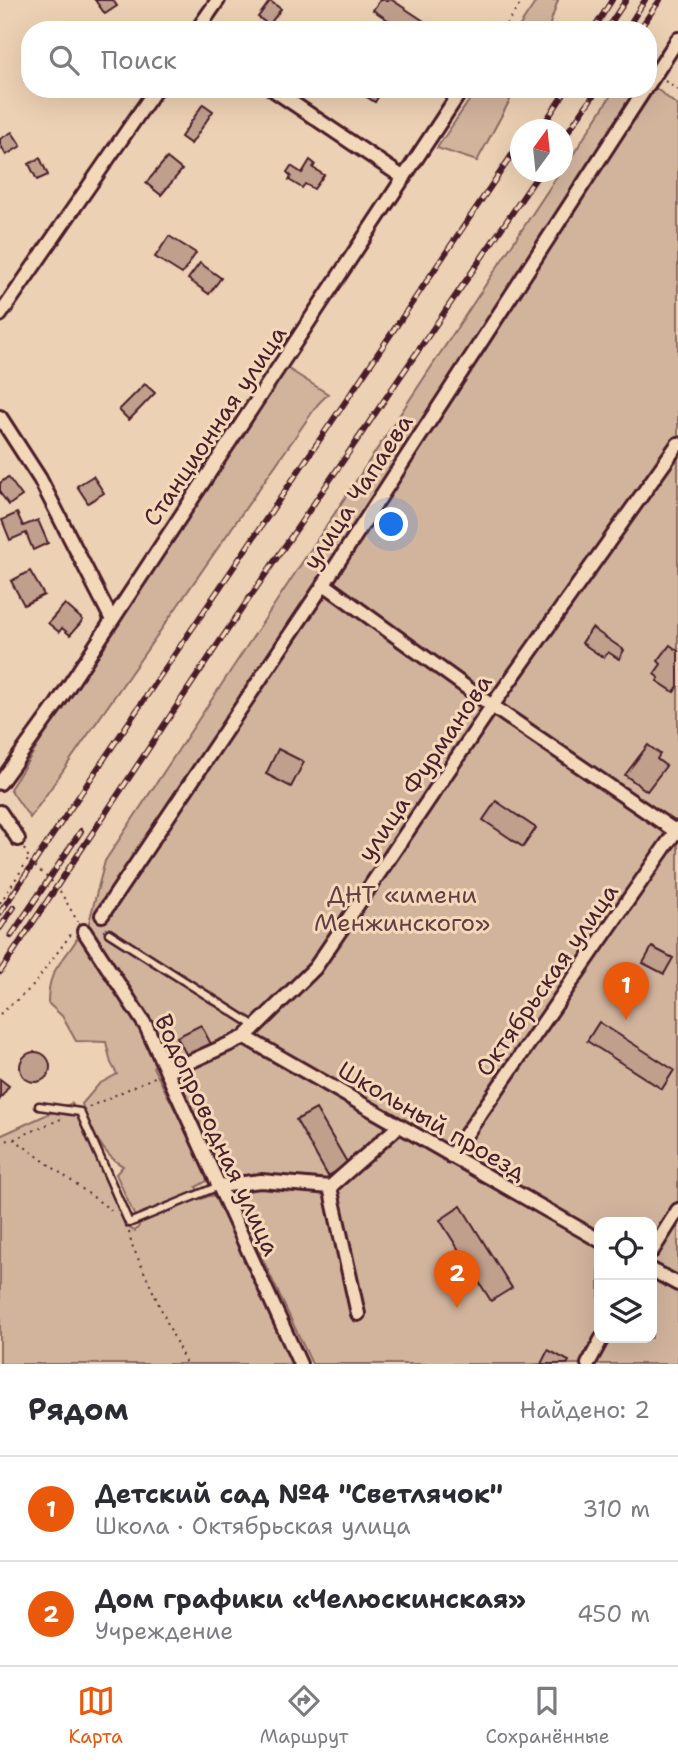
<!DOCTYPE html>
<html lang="ru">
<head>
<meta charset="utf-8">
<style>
  :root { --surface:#fff; --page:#f7f7f7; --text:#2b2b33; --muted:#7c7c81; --line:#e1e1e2; --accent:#ea580c }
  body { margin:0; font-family:"Shantell Sans",sans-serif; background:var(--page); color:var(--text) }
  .controls { position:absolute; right:21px; bottom:21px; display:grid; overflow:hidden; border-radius:14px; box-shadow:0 7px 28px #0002 }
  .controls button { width:63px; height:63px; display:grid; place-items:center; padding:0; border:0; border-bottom:2px solid var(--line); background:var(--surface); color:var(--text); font:35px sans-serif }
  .compass { position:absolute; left:510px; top:119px; width:63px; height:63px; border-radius:50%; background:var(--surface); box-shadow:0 7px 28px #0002; rotate:15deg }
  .you { position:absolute; left:392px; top:525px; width:24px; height:24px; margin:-18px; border:5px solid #fff; border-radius:50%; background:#1a73e8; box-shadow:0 0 0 10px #1a73e833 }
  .badge { display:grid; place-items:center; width:46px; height:46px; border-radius:50%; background:var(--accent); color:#fff; font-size:23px; font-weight:700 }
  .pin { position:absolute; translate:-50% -58px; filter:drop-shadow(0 2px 4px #0008) }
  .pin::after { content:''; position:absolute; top:37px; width:24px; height:21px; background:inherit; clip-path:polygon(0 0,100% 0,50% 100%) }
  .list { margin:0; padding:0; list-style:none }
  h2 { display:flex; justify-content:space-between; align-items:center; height:91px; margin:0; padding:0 28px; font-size:30px }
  h2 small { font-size:23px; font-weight:400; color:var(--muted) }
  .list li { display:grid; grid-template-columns:46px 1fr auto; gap:21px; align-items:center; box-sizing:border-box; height:105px; padding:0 28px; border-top:2px solid var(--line) }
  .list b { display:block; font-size:26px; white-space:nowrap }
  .list p { margin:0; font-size:23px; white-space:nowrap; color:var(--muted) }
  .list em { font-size:23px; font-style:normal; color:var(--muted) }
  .icon { flex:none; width:38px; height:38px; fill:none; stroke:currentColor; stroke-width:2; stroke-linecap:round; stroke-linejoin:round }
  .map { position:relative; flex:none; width:678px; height:1364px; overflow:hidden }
  .search { position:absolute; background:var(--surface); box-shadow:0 7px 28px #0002; left:21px; right:21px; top:21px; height:77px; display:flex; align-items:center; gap:18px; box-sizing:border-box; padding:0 24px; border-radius:28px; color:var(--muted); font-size:26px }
  .sheet { height:301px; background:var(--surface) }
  nav { display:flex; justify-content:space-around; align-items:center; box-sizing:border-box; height:98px; border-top:2px solid var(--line); background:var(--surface); font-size:19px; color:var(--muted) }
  nav a { display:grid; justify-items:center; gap:4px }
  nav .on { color:var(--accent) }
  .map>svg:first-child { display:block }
  .green { fill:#d2b49d; stroke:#8e6a64; stroke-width:2; fill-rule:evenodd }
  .building { fill:#c09f8d; stroke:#4a1f2b; stroke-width:2 }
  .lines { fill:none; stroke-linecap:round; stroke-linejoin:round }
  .lane-casing { stroke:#4a1f2b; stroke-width:11 }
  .street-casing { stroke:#4a1f2b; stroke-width:18 }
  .path { stroke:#4a1f2b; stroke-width:2; stroke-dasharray:2 5; stroke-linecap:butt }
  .lane { stroke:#f4d8ba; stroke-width:6 }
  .street { stroke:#f4d8ba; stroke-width:12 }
  .rail-casing { stroke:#4a1f2b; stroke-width:6 }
  .rail { stroke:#f4d8ba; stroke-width:3.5; stroke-dasharray:10; stroke-linecap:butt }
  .labels { text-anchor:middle; stroke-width:6; stroke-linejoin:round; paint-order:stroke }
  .street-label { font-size:24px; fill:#4a1f2b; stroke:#f4d8ba }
  .park-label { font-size:24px; fill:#653d42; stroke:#f4d8ba }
</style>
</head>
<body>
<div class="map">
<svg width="678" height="1364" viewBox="0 0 678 1364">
  <rect width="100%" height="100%" fill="#edd1b4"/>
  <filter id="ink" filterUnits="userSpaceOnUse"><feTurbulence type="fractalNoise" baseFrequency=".0143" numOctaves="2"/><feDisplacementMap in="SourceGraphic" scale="14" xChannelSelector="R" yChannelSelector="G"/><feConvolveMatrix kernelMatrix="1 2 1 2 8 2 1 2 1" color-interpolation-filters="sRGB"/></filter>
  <g filter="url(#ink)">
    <g class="green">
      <polygon points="537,0 558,0 548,30 517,30"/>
      <path d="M648,82L678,106V1364H312L152,1024L88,926L105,861L560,172H562L615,89H648ZM599,1222H652V1338H599Z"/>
      <polygon points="477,89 516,89 477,161 437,148"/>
      <polygon points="282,365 328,394 318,404 30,818 10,789"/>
      <path d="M82,936L143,1031L159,1063L153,1067L209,1175V1180L196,1187L202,1199L209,1196H215L219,1200L293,1364H0V1136L72,1103L127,1227L135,1231L139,1226L116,1174L123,1166C103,1156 88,1125 82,1104L99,1084L117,1074L111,1063L106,1042L76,1041L62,1016L48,1003C48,967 63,964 78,937Z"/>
    </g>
    <g class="building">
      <polygon points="95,0 113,0 117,6 105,14"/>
      <polygon points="380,0 392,0 433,27 431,30 403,30 373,10"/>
      <polygon points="270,1 281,9 269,25 258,17"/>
      <polygon points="354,89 383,89 375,102"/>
      <polygon points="203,104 213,111 191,144 181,137"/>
      <polygon points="12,132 21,146 6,155 0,144 0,139"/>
      <polygon points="40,158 48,175 37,180 29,164"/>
      <polygon points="167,158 182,170 161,195 146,183"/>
      <polygon points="310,160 315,164 313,168 324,175 314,189 305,184 302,188 289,180 291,176 287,172 291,166 302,173"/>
      <polygon points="169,236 196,253 182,274 155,257"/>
      <polygon points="200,263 221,278 209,294 188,279"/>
      <polygon points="145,384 155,393 129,420 119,410"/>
      <polygon points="93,476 104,493 88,503 77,486"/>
      <polygon points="8,477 22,496 9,505 0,493 0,483"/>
      <polygon points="17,513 23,526 38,520 48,543 33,550 26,533 10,540 2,520"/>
      <polygon points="30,571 44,595 24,605 11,581"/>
      <polygon points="65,604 83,620 70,635 62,628 59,632 48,623"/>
      <polygon points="592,628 624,650 619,659 608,652 604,658 582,643"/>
      <polygon points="670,645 678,651 678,686 674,692 657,681 659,678 654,674 661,664 658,661"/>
      <polygon points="648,745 660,754 657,759 666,766 647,791 625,775"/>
      <polygon points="278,749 304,762 291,787 266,774"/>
      <polygon points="496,801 536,828 523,847 483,820"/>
      <polygon points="652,947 673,958 664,974 643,963"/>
      <polygon points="599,1022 674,1070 662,1089 587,1041"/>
      <polygon points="201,1025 211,1044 187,1056 177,1037"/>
      <circle cx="35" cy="1067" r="15"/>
      <polygon points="0,1079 9,1086 0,1099"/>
      <polygon points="316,1109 348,1164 328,1176 296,1120"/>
      <polygon points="461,1206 512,1288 491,1301 440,1220"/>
      <polygon points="548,1350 569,1361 567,1364 541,1364"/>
    </g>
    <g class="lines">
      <defs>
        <g id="lane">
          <polyline points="109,933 255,1026"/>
          <polyline points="39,1106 80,1112 129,1223 219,1186"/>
        </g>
        <g id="street">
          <polyline points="197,30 218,0"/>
          <polyline points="648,85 678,39"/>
          <polyline points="272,89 404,178"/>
          <polyline points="0,315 156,89"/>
          <polyline points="0,417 40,479 112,620"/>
          <polyline points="324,584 492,706 678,833"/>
          <polyline points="0,783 57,704 462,89"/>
          <polyline points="0,812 18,839"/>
          <polyline points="102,915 324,584 645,89"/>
          <polyline points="84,931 146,1026 300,1364"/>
          <polyline points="245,1037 599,1240"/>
          <polyline points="167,1072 245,1037 315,968 492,706 678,444"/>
          <polyline points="451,1156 678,828"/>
          <polyline points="219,1186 261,1181 330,1187"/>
          <polyline points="652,1251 678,1210"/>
          <polyline points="652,1270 678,1284"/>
          <polyline points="358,1314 330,1187 399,1126"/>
          <polyline points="588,1364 602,1338"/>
        </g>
      </defs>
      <use href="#lane" class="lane-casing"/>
      <use href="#street" class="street-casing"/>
      <g class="path">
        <polyline points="502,30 523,0"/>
        <polyline points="665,81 678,90"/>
        <polyline points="24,849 33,865 57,886 78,922"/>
        <polyline points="0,903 28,860"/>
        <polyline points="0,1014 32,987 71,934"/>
        <polyline points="89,1107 157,1076"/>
        <polyline points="14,1139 115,1213"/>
        <polyline points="0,1142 14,1139 61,1119"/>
        <polyline points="129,1232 132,1245 186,1364"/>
      </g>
      <use href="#lane" class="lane"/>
      <use href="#street" class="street"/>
      <defs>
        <g id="rail">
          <polyline points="593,30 612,0"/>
          <polyline points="606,30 626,0"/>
          <polyline points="626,30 645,0"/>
          <polyline points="639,30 660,0"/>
          <polyline points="540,130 567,89"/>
          <polyline points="562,140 598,89"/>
          <polyline points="0,913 520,143"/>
          <polyline points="0,928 14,907"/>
          <polyline points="11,936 81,831"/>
          <polyline points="0,972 220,641 540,172"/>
        </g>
      </defs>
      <use href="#rail" class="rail-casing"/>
      <use href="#rail" class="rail"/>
    </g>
  </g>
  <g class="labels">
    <g class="street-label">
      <text transform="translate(215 426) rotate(-56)" y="8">Станционная улица</text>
      <text transform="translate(358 492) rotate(-57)" y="8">улица Чапаева</text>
      <text transform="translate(425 768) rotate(-56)" y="8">улица Фурманова</text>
      <text transform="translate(547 980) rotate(-55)" y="8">Октябрьская улица</text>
      <text transform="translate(432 1121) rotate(30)" y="8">Школьный проезд</text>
      <text transform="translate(217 1135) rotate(65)" y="8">Водопроводная улица</text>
    </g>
    <g class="park-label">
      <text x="402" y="903">ДНТ «имени<tspan x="402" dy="28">Менжинского»</tspan></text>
    </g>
  </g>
</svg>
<div class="controls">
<button><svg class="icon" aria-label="locate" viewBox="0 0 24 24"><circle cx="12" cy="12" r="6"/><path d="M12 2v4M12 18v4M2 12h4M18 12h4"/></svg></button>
<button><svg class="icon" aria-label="layers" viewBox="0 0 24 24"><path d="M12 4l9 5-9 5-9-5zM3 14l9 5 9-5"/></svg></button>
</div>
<svg class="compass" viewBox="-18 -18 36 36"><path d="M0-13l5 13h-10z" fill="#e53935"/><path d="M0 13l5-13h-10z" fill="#7c7c81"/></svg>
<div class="you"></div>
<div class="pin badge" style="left:626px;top:1020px">1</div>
<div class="pin badge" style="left:457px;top:1308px">2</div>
<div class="search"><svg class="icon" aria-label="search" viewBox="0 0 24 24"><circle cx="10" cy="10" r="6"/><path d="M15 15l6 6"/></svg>Поиск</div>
</div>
<section class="sheet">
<h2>Рядом<small>Найдено: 2</small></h2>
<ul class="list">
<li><span class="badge">1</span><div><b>Детский сад №4 &quot;Светлячок&quot;</b><p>Школа · Октябрьская улица</p></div><em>310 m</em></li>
<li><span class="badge">2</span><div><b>Дом графики «Челюскинская»</b><p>Учреждение</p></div><em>450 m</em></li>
</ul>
</section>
<nav>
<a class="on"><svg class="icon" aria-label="map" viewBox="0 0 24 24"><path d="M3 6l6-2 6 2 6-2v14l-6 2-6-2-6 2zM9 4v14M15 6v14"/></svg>Карта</a>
<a><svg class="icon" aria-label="directions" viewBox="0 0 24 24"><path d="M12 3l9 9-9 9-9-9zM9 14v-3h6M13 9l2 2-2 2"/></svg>Маршрут</a>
<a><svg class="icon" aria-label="saved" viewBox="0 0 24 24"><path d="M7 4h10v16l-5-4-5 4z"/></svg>Сохранённые</a>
</nav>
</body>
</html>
